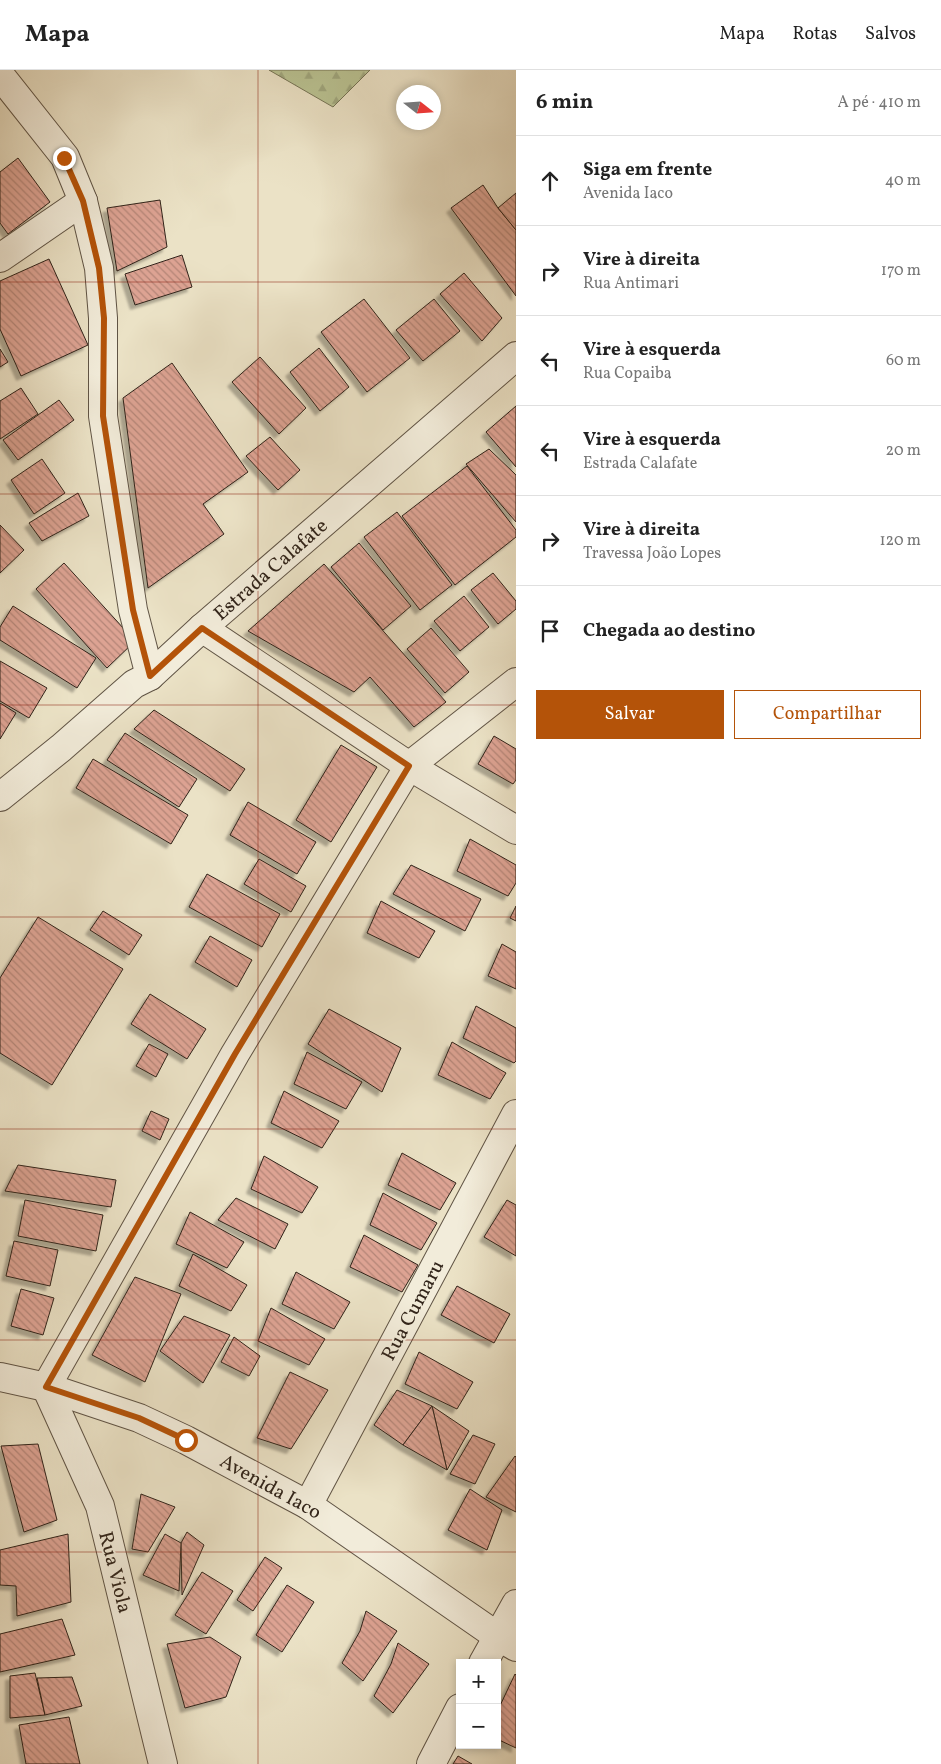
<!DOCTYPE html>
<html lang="pt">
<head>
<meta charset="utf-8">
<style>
  :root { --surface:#fff; --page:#f2f2f2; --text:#222; --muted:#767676; --line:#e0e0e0; --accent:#b45309 }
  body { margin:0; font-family:Vollkorn,serif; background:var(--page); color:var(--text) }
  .controls { position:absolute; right:15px; bottom:15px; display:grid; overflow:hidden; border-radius:0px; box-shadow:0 2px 8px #0003 }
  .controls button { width:45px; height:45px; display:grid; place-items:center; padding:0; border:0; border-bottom:1px solid var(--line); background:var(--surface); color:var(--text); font:25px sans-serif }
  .compass { position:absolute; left:396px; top:15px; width:45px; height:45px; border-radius:50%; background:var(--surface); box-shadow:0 2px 8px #0003; rotate:107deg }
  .stop { position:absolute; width:15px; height:15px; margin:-11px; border:4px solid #b45309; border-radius:50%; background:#fff }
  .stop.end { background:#b45309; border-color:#fff; box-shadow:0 1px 5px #0008 }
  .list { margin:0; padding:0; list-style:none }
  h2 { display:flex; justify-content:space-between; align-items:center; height:65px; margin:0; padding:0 20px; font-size:21px }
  h2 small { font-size:16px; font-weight:400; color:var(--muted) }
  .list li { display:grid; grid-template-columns:32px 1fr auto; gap:15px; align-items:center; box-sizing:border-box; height:90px; padding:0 20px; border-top:1px solid var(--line) }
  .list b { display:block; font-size:19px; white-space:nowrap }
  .list p { margin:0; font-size:16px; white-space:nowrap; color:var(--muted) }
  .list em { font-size:16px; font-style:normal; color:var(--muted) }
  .actions { display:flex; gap:10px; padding:15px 20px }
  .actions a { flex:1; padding:11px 0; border:1px solid var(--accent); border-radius:0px; text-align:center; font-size:18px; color:var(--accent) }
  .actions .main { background:var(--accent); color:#fff }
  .icon { flex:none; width:28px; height:28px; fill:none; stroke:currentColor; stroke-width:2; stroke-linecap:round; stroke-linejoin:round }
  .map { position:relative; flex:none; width:516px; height:1694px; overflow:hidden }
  header { display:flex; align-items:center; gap:30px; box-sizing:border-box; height:70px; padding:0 25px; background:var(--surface); border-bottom:1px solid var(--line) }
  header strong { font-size:24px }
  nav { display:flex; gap:28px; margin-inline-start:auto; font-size:18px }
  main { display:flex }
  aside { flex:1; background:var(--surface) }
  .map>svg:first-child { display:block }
  .forest { fill:url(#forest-firs); stroke:#767456 }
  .building { fill:url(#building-back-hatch); stroke:#31241a; filter:url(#shadow) }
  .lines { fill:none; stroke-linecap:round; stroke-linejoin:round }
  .minor-casing { stroke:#605445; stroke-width:30 }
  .minor { stroke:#f2ecda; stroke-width:28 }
  .route { stroke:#b45309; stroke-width:6 }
  .grid { fill:none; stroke:#8f2418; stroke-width:1; stroke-opacity:0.55 }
  .labels { text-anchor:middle; stroke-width:4; stroke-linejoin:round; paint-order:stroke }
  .street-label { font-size:20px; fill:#31241a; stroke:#f2ecda }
</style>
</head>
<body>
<header>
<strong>Mapa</strong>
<nav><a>Mapa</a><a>Rotas</a><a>Salvos</a></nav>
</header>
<main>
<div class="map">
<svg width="516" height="1694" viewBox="0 0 516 1694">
  <defs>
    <pattern id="forest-firs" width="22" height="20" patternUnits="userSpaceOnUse" patternTransform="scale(1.25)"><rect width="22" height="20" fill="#bac393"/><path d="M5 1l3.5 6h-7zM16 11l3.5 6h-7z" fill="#a0a77e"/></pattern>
    <pattern id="building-back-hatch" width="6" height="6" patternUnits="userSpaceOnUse" patternTransform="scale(1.25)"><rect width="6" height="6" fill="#dda393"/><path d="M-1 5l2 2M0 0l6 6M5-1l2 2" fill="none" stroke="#b48577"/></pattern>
    <filter id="shadow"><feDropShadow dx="-4.5" dy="4.5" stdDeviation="1" flood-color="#0004"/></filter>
  </defs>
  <rect width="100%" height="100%" fill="#ebe2c6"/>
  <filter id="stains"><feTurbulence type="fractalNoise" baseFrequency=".004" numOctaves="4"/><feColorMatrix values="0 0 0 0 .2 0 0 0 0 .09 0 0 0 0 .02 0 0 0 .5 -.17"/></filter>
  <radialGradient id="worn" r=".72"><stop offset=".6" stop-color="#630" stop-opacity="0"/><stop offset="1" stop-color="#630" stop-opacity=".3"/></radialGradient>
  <polygon class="forest" points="269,0 370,0 333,37"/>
  <g class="building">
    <polygon points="18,88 50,132 8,164 0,153 0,102"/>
    <polygon points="483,115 498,138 516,160 516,226 451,138"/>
    <polygon points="516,123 516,160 498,138"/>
    <polygon points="160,130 167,177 117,201 107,138"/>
    <polygon points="182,185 192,217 135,235 125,204"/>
    <polygon points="49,189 88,275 21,306 0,259 0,211"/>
    <polygon points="464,203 502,248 482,271 440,224"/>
    <polygon points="364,229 410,288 367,322 321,262"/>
    <polygon points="434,229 460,261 423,291 396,260"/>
    <polygon points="319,278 349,317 320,341 290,302"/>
    <polygon points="0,279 8,292 0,297"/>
    <polygon points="260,287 306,338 279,364 232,312"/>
    <polygon points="172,293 248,402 203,434 224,464 148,518 123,328"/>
    <polygon points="21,318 38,344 0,369 0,331"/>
    <polygon points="59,330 74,350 18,390 3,370"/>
    <polygon points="516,336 516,397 486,362"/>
    <polygon points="270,367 300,400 278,420 246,386"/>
    <polygon points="489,379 516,405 516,452 466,394"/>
    <polygon points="42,389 65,423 34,444 11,410"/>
    <polygon points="467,396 516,460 516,467 455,515 402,446"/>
    <polygon points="78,423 89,446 42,471 29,453"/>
    <polygon points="397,442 452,515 420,540 364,467"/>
    <polygon points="0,455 24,480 0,503"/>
    <polygon points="359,473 411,536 383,560 331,497"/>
    <polygon points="64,493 135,571 107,598 36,519"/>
    <polygon points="324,494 446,632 414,657 370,607 354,622 248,561"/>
    <polygon points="493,503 516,531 516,539 498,554 471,520"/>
    <polygon points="464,526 489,557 460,581 434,551"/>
    <polygon points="13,536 96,588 77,618 0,570 0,557"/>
    <polygon points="431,558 469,602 445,623 407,579"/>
    <polygon points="0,591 47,618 29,648 0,631"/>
    <polygon points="0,633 16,643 0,669"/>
    <polygon points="154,640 245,699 230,721 134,659"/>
    <polygon points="125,663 197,709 179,737 107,690"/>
    <polygon points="494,666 516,679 516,710 513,714 478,694"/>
    <polygon points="341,675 377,697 331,772 296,750"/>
    <polygon points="93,689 188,745 171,774 76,718"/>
    <polygon points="248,732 316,772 297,804 230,765"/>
    <polygon points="470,769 516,795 516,813 508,826 457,801"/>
    <polygon points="259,789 306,816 291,842 244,814"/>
    <polygon points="411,795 481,829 465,861 393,824"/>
    <polygon points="207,804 280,844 262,877 189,837"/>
    <polygon points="381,831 435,861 419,888 367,863"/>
    <polygon points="516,836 516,851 510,848"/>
    <polygon points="103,841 142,865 129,885 90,860"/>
    <polygon points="38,847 123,899 52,1015 0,983 0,908"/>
    <polygon points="210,866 252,890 237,917 195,892"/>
    <polygon points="502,874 516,882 516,919 488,906"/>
    <polygon points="150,924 206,959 187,989 131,954"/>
    <polygon points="476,936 516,958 516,991 514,993 463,968"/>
    <polygon points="329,939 401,978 382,1022 308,974"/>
    <polygon points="452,972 506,1003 490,1029 438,1005"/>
    <polygon points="149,974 168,984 156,1007 136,996"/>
    <polygon points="307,982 362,1012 346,1039 294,1014"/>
    <polygon points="284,1021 339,1051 322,1078 271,1053"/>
    <polygon points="151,1041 169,1049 160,1070 142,1061"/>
    <polygon points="402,1083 456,1113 440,1140 388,1115"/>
    <polygon points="264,1086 318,1117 302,1143 251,1119"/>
    <polygon points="18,1095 116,1110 111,1137 5,1121"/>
    <polygon points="383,1123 437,1153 421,1180 370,1155"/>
    <polygon points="236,1128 288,1154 275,1179 218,1150"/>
    <polygon points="25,1130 103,1145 96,1181 18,1166"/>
    <polygon points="507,1130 516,1135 516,1186 484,1167"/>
    <polygon points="190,1142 244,1172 227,1198 176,1174"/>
    <polygon points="364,1165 418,1195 402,1222 350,1197"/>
    <polygon points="14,1171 58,1180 50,1216 6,1206"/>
    <polygon points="193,1184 247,1215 231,1241 179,1216"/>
    <polygon points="296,1202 350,1232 334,1259 282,1234"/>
    <polygon points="135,1207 181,1224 145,1312 92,1285"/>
    <polygon points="457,1216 510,1244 494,1273 441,1245"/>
    <polygon points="21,1219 54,1228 43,1265 11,1256"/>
    <polygon points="271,1238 325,1269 309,1295 258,1271"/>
    <polygon points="184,1246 230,1265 203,1313 160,1281"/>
    <polygon points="234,1267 260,1286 249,1306 221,1292"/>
    <polygon points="419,1282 473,1312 457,1339 405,1314"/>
    <polygon points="290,1302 328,1320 291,1379 257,1368"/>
    <polygon points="397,1320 432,1336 403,1375 374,1355"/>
    <polygon points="432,1336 469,1361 447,1400"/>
    <polygon points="432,1336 447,1400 403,1375"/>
    <polygon points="473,1365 495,1374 475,1414 450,1404"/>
    <polygon points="38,1374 57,1450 24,1462 1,1376"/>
    <polygon points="515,1386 516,1387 516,1442 486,1427"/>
    <polygon points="470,1419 502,1440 487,1480 448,1460"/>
    <polygon points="141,1424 175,1437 148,1482 132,1479"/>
    <polygon points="187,1462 204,1475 182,1525 181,1473"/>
    <polygon points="68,1464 71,1532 17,1546 16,1516 0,1515 0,1480"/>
    <polygon points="165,1464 181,1473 179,1521 143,1505"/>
    <polygon points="265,1487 282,1498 253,1541 237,1530"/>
    <polygon points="202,1502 233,1521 206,1564 175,1545"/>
    <polygon points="287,1515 314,1532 282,1582 256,1565"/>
    <polygon points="366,1541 397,1561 363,1611 342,1593 360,1561"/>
    <polygon points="62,1549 75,1585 0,1602 0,1564"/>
    <polygon points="210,1567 241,1587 226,1627 185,1638 167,1574"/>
    <polygon points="398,1573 429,1594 393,1643 374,1626 391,1594"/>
    <polygon points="35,1603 45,1645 10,1648 10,1606"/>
    <polygon points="515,1604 516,1605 516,1678 497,1669 497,1642"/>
    <polygon points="72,1607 82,1636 45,1645 37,1608"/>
    <polygon points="69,1647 80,1694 26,1694 19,1655"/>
    <polygon points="458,1686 472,1694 453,1694"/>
  </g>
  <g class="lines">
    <defs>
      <g id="minor">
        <polyline points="0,5 65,87 83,131 99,198 103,248 103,346 133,540 150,606"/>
        <polyline points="0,188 83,131"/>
        <polyline points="202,558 409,696 516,760"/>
        <polyline points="0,727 61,678 134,614 150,606 202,558 516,286"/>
        <polyline points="0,1307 46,1317 139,1348 186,1370 308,1435 497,1566 516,1577"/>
        <polyline points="308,1435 516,1044"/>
        <polyline points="483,1593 516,1534"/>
        <polyline points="163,1694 100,1436 46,1317 235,984 409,696 516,612"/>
        <polyline points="431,1694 460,1638"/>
      </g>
    </defs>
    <use href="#minor" class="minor-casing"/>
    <use href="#minor" class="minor"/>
  </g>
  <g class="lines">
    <polyline class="route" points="64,88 83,131 99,198 104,248 103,346 133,540 150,606 202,558 409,696 235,984 46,1317 139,1348 186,1370"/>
  </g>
  <path class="grid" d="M258,0V1694M0,212H516M0,424H516M0,635H516M0,847H516M0,1059H516M0,1270H516M0,1482H516"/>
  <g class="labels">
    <g class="street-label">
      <text transform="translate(270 499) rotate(-41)" y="7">Estrada Calafate</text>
      <text transform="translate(412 1240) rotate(-62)" y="7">Rua Cumaru</text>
      <text transform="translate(271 1416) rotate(29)" y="7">Avenida Iaco</text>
      <text transform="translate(116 1502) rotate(76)" y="7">Rua Viola</text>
    </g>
  </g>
  <rect width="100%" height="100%" filter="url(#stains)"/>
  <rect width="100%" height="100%" fill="url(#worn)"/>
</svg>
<div class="controls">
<button>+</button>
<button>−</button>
</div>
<svg class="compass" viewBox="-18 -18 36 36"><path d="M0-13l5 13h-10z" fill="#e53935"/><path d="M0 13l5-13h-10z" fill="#767676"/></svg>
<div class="stop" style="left:186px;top:1370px"></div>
<div class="stop end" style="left:64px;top:88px"></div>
</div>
<aside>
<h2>6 min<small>A pé · 410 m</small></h2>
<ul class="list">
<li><svg class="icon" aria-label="ahead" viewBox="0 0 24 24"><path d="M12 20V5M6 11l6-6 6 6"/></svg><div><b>Siga em frente</b><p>Avenida Iaco</p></div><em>40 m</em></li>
<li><svg class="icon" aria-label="right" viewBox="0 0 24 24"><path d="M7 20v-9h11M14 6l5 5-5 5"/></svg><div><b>Vire à direita</b><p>Rua Antimari</p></div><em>170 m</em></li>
<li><svg class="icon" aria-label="left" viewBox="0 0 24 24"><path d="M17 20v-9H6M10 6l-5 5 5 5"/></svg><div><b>Vire à esquerda</b><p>Rua Copaiba</p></div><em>60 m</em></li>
<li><svg class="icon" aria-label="left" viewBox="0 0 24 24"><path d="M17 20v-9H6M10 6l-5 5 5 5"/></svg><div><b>Vire à esquerda</b><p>Estrada Calafate</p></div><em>20 m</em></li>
<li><svg class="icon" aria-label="right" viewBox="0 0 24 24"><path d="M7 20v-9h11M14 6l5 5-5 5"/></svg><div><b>Vire à direita</b><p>Travessa João Lopes</p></div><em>120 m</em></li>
<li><svg class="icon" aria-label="arrive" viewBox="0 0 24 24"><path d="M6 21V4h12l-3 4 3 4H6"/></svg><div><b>Chegada ao destino</b></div></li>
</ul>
<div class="actions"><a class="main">Salvar</a><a>Compartilhar</a></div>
</aside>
</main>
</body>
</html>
